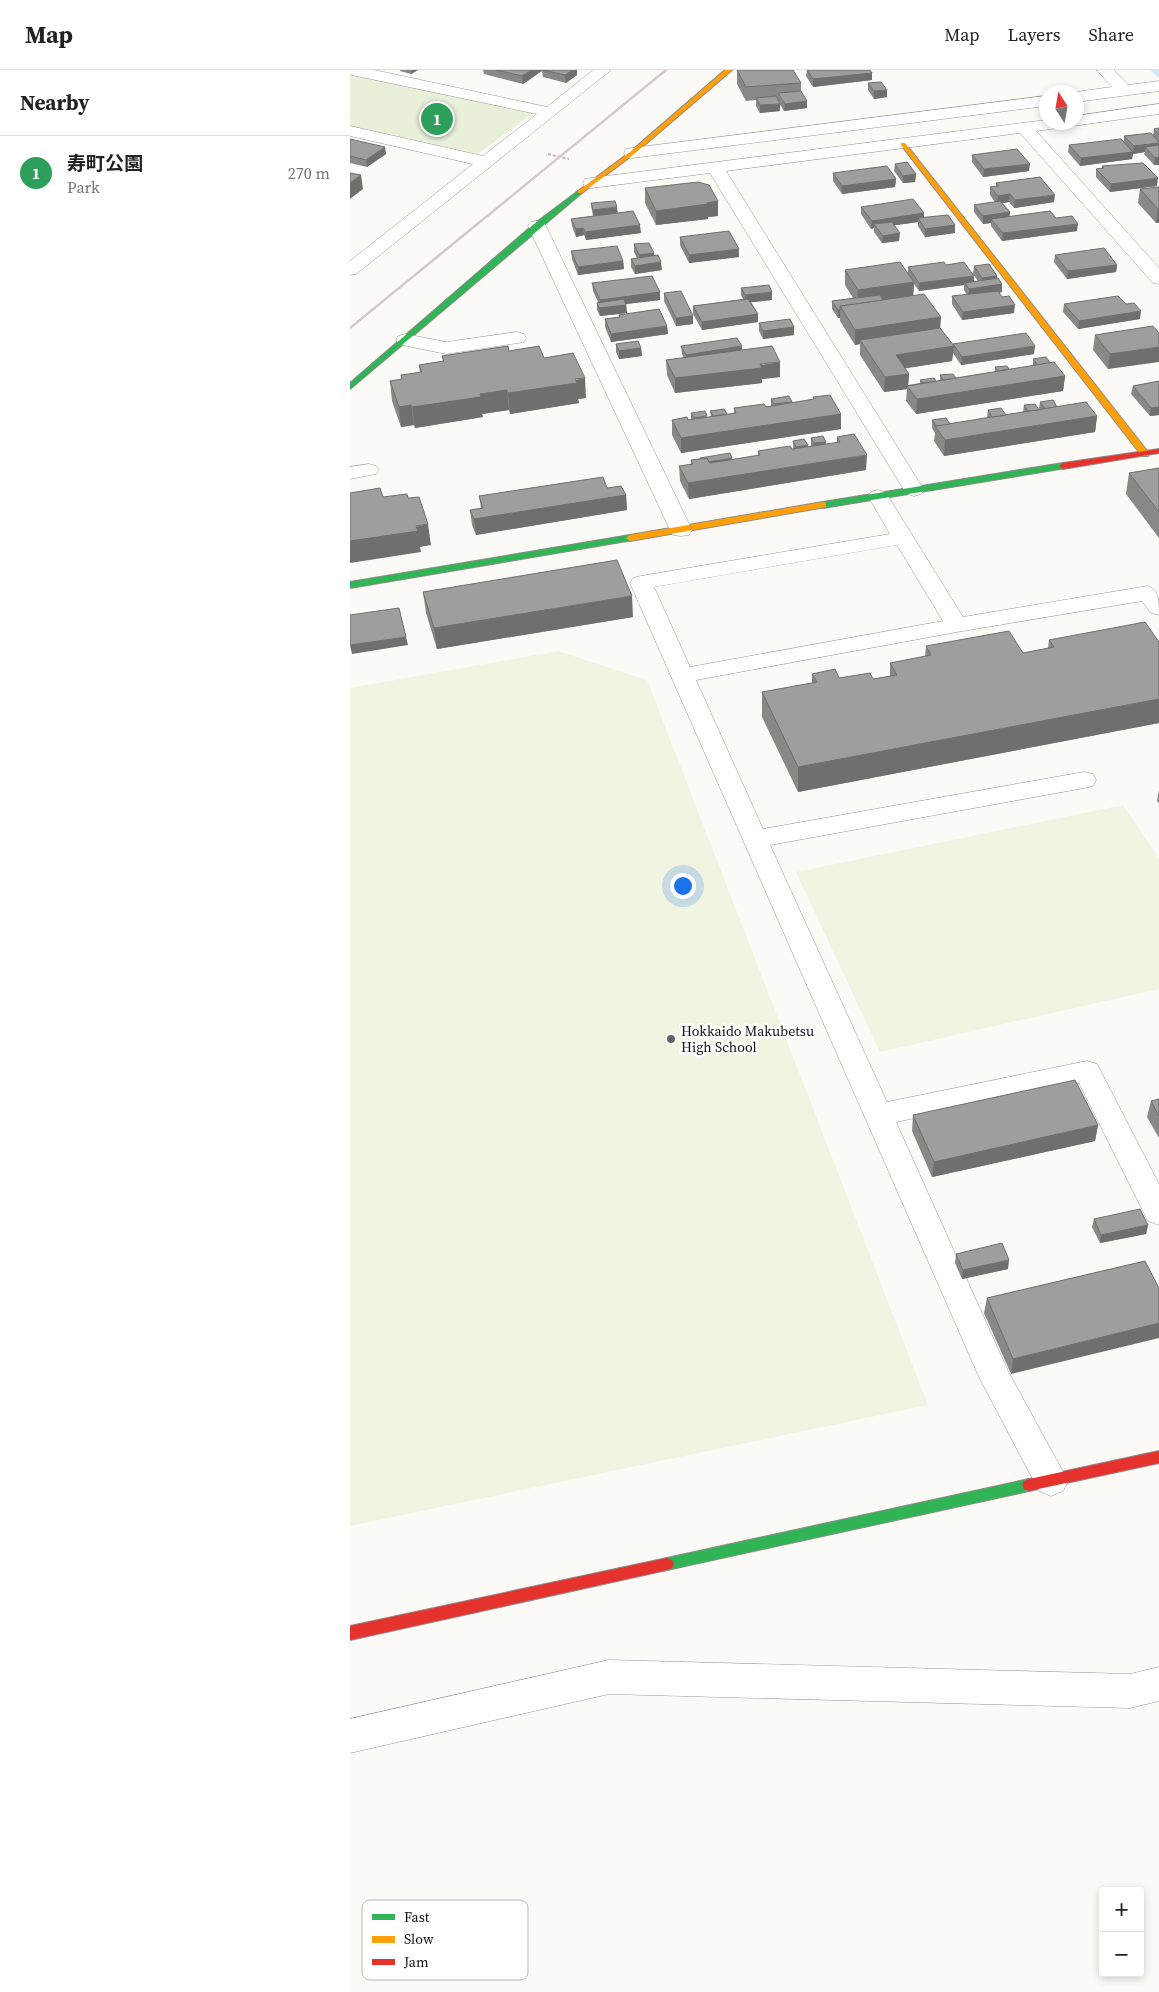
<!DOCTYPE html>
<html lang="en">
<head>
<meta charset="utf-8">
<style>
  :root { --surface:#fff; --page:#f6f6f6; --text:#222; --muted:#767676; --line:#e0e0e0; --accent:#ea580c }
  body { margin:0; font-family:"Source Serif 4","Noto Sans JP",serif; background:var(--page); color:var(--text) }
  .controls { position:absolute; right:15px; bottom:15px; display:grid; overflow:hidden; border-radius:5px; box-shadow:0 2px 8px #0003 }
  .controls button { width:45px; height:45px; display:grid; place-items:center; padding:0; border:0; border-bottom:1px solid var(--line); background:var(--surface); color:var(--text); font:25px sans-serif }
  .compass { position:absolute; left:689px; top:15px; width:45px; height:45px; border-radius:50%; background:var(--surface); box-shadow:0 2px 8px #0003; rotate:349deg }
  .you { position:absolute; left:332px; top:815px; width:18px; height:18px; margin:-12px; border:4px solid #fff; border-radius:50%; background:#1a73e8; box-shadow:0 0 0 8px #1a73e833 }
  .badge { display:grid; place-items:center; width:32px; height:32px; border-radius:50%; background:var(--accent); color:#fff; font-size:16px; font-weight:700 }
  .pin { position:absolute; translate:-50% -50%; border:2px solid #fff; box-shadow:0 1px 5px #0006 }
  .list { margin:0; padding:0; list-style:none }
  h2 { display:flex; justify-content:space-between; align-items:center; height:65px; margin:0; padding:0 20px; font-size:21px }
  h2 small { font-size:16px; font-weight:400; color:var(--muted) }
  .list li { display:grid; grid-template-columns:32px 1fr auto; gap:15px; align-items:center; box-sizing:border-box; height:75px; padding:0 20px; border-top:1px solid var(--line) }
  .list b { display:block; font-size:19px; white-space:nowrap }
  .list p { margin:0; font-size:16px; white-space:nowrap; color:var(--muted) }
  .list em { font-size:16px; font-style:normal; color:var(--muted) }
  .map { position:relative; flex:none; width:809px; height:1922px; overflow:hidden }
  header { display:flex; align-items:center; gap:30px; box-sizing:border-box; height:70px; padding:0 25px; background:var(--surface); border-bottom:1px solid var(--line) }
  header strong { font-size:24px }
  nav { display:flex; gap:28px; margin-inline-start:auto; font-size:18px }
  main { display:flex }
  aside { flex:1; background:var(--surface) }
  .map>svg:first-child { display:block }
  .green { fill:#e9f0d9 }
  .pitch { fill:#f2f4e2 }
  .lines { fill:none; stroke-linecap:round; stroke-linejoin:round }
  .stream { fill:#d0ecf4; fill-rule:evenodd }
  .lane-casing { stroke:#979695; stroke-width:1 }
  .street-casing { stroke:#979695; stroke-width:1 }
  .fast-casing { stroke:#8d8d8b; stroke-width:2 }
  .slow-casing { stroke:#8d8d8b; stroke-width:2 }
  .jam-casing { stroke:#8d8d8b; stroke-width:2 }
  .path { stroke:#b9b9b8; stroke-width:2; stroke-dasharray:3 2; stroke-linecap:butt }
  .lane { fill:#fffefe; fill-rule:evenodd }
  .street { fill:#fffefe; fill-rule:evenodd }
  .fast { fill:#30b455; fill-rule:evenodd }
  .slow { fill:#ff9f0a; fill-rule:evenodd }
  .jam { fill:#e5322d; fill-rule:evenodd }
  .rail { stroke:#d7c7ca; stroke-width:2.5 }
  .wall { fill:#8a8886 }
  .shaded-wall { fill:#706f6d }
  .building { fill:#a09e9c; stroke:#706f6d }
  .poi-dot { fill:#636362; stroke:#fff; stroke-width:2 }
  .labels { text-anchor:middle; stroke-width:5; stroke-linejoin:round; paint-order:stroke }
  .poi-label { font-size:14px; fill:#111; stroke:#fff; text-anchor:start }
  .key { fill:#fff; stroke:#b8b8b8; stroke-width:1 }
  .key-label { font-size:14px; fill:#111 }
</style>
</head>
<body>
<header>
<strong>Map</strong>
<nav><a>Map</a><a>Layers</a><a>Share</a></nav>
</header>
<main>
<aside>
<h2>Nearby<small></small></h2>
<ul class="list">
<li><span class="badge" style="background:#2e9e5b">1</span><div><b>寿町公園</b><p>Park</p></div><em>270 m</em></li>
</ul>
</aside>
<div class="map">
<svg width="809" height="1922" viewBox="0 0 809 1922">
  <rect width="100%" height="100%" fill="#fcfaf7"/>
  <polygon class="green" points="0,4 183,43 128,84 0,56"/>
  <g class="pitch">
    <polygon points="208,581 297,610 578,1335 0,1456 0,618"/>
    <polygon points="773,735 809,789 809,919 530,982 446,802"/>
  </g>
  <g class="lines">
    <polygon class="stream" points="800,0 809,0 809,8"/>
    <defs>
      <g id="lane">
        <polygon points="167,262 174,264 176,268 174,272 96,284 48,274 46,270 48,266 55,264 96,272"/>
        <polygon points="19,394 26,396 29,400 26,404 0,409 0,397"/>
        <path d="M528,420L535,422L538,426L613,547L798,516C809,520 809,531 809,545L801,543L792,531L607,562L346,610L413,759L734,702L743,704L746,710L743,716L734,718L420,775L537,1032L737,991L747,994L809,1114V1155L798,1151L729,1013L546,1052L658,1301L718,1411L713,1421L701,1426L689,1421L629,1307L280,513L283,508L291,506L540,464L518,426L521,422ZM547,475L593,551L340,597L304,517Z"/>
      </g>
      <g id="street">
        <polygon points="0,0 24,0 197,37 243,0 261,0 6,204 0,205 0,191 123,94 0,66 0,56 133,86 187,44 2,5 0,4"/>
        <polygon points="747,0 764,0 778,15 809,11 809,21 726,32 726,22 725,22 762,17"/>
        <polygon points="696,26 696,36 282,88 276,87 274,83 276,79 282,78"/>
        <polygon points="809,34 809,44 686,61 809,198 809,214 803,213 670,63 376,101 574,420 571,424 564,426 557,424 554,420 360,103 241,118 235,117 233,113 235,109 241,108 696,50 696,52 726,52 726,46"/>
        <polygon points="187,151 193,152 196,156 342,460 339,465 331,466 323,465 320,460 178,156 181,152"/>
        <polygon points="259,1590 780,1604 809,1597 809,1631 780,1638 259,1624 0,1683 0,1649"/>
      </g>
      <g id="fast">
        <polygon points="228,121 233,122 0,319 0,313 184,154"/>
        <polygon points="713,393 716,394 716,398 473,438 469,435 473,432"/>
        <polygon points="280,465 284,468 283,470 0,518 0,512"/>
        <polygon points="679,1409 684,1411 686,1415 684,1419 679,1421 317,1500 312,1498 310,1494 312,1490 317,1488"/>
      </g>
      <g id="slow">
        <polygon points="375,0 382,0 284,84 232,123 228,123 228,121 280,82"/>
        <polygon points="551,73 555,73 798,382 798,386 792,386 551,75"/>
        <polygon points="473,432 476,433 476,437 280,471 276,468 280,465"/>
      </g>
      <g id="jam">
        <polygon points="809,379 809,383 713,399 709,396 713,393"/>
        <polygon points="809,1381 809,1393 679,1421 674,1419 672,1415 674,1411 679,1409"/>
        <polygon points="317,1488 322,1490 324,1494 322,1498 317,1500 0,1570 0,1556"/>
      </g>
    </defs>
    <use href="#lane" class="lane-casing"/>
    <use href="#street" class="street-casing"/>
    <use href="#fast" class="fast-casing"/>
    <use href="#slow" class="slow-casing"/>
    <use href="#jam" class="jam-casing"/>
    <polyline class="path" points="198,84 219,89"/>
    <use href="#lane" class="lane"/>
    <use href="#street" class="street"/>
    <use href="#fast" class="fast"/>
    <use href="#slow" class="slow"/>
    <use href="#jam" class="jam"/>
    <polyline class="rail" points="0,258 316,0"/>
  </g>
  <g class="wall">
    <polygon points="50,0 68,0 61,4 50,1"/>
    <polygon points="133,0 227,0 227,5 216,13 193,7 192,1 173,14 134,4"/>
    <polygon points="387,0 451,13 451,21 457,38 434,41 429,33 430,41 410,43 406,36 406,30 396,31 387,14"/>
    <polygon points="457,0 520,0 522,10 463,17 456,6"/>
    <polygon points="518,13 537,27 524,29 518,20"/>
    <polygon points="809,58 809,95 804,95 794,84 795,82 783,84 782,89 730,96 718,82 719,75 774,71 774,66 803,65 804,59"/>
    <polygon points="0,69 36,84 17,97 0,93"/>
    <polygon points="622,85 679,101 633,107 622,92"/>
    <polygon points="545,94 566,104 565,112 553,113 544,101"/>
    <polygon points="752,96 807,116 760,122 746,107 746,99 752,98"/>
    <polygon points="483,103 546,109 545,117 492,124 483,111"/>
    <polygon points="646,113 704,132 664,138 659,132 652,133 660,142 659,146 706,148 727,161 652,171 641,156 641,153 633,154 624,142 624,135 645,132 640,125 640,117 646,116"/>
    <polygon points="809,117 809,153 806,153 788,133 790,119"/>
    <polygon points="295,118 368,146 358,147 358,149 306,155 295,133"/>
    <polygon points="241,133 268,143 291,163 236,170 234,165 226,167 222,156 221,149 243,146 242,141"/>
    <polygon points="511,137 574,143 574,148 605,155 605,163 575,167 568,156 568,152 544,155 549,171 532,173 524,162 524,158 521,159 511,144"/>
    <polygon points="330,167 389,187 339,193 330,175"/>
    <polygon points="284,174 304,183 304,186 312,200 285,204 281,197 281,189 287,188 284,182"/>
    <polygon points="221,181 273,191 274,199 228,205 222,189"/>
    <polygon points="705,185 767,195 766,202 717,209 704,192"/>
    <polygon points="596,195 624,211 628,211 623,204 624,196 647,206 647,208 652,214 652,222 649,223 664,243 612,250 602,234 602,226 617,225 614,220 614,215 569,221 564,214 563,226 590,258 603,274 684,284 611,295 603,283 602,291 555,298 559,304 558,315 570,313 570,310 586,311 590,310 590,305 606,308 645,302 645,297 659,299 683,296 683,289 700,293 715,306 713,321 566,344 556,331 557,319 534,322 510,285 510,274 505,275 490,251 490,248 488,248 482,239 482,231 503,228 495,215 495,200 558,203 558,197"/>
    <polygon points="242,213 310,222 310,230 276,234 277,243 250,246 247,240 247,233 248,232 243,221"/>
    <polygon points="391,218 422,230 401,232 408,244 408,252 352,260 343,244 343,236 393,229 391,225"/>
    <polygon points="314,223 343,246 343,254 326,256 314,231"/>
    <polygon points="714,234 776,234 790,249 728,259 713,242"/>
    <polygon points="269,245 317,256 318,264 261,272 255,257 255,249 269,247"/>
    <polygon points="409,253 444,257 444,265 413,269 409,261"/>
    <polygon points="803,256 758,299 743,280 745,265"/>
    <polygon points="266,274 291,278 292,286 269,289 266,282"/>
    <polygon points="331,276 392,280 430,307 412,309 412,313 325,323 317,305 316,290 334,288 332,284"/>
    <polygon points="159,281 194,288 236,328 228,329 229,333 160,344 159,340 132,344 133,347 65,358 64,355 51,357 42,331 40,311 52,309 51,305 70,303 69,295 93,291 92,286"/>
    <polygon points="809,311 809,345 800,346 781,324 783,316"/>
    <polygon points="463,327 491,344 491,359 331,383 322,365 322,350 341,350 341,343 357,347 361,347 360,341 377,344 384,343 384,338 421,336 421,329 442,332 442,333 463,330"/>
    <polygon points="690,332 747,346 745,362 594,386 584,371 585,363 582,358 582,350 600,354 637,348 638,340 656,345 673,342 674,335 689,339"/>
    <polygon points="487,367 516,400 339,429 330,411 329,396 341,394 341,390 350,389 350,388 383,390 408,386 408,381 443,379 443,371 458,375 458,377 461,377 461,368 476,372 475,374 487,373"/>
    <polygon points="809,398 809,468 776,424 779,403"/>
    <polygon points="257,418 276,425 277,440 126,465 122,455 120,440 131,438 129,426"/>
    <polygon points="73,522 283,547 87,579 76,543"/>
    <polygon points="699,570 809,572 809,653 448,722 412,647 412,622 462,613 462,604 489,608 523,609 540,606 540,593 575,587 576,576 673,583 698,578"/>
    <polygon points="809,720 809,733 807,731"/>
    <polygon points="809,1029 809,1068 797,1047 801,1031"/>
    <polygon points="563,1045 748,1055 745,1071 582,1107 562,1061"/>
    <polygon points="744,1149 798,1155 796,1164 750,1173 742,1157"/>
    <polygon points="606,1184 658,1199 612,1209 605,1193"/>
    <polygon points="795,1191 661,1304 634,1243 637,1228"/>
  </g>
  <g class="shaded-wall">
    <polygon points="61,0 68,0 61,4"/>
    <polygon points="182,0 193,0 173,14 172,6"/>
    <polygon points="223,0 227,0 227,5 216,13 215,5"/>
    <polygon points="522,3 522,10 463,17 463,9"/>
    <polygon points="537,20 537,27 524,29 524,21"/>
    <polygon points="457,31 457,38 434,41 435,34"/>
    <polygon points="430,34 430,41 410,43 410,35"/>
    <polygon points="809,73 809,81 795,77 795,82 783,84 782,89 730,96 731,88 783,82 784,76"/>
    <polygon points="35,77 36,84 17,97 16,90"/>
    <polygon points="809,87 809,95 804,95 805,88"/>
    <polygon points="680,94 679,101 633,107 634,99"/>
    <polygon points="566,104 565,112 553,113 553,106"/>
    <polygon points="11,105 13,119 0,129 0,113"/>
    <polygon points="808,108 807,116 760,122 761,114"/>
    <polygon points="546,109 545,117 492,124 492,116"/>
    <polygon points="660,124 659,132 647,134 648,126"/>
    <polygon points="705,125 704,132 664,138 665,130"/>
    <polygon points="368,131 368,146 358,147 358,149 306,155 306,141"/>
    <polygon points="267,137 268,145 244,147 243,140"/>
    <polygon points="808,139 809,139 809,153 806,153"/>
    <polygon points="660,142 659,150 641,149 641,153 633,154 633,146"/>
    <polygon points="574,143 574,151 568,148 568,152 527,158 524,154 524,158 521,159 522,151"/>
    <polygon points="728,154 727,161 652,171 653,163"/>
    <polygon points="290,155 291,163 236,170 235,162"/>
    <polygon points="605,155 605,163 575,167 575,159"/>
    <polygon points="233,158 234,165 226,167 226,159"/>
    <polygon points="550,163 549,171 532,173 533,166"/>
    <polygon points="389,179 389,187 339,193 339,185"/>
    <polygon points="304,183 304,191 289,192 289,185"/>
    <polygon points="273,191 274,199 228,205 228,197"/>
    <polygon points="311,192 312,200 285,204 285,196"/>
    <polygon points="767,195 766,202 717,209 718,201"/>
    <polygon points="624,206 624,214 615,213 614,215 569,221 569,213"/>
    <polygon points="647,206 646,214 631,216 632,208"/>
    <polygon points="564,212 563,227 507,235 508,220"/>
    <polygon points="652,214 652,222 618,227 619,219"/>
    <polygon points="310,222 310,230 250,237 250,230"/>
    <polygon points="422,222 422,230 395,233 395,225"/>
    <polygon points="276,235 277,243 250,246 249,238"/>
    <polygon points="665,235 664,243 612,250 613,242"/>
    <rect x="488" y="240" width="2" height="8"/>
    <polygon points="791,241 790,249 728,259 729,251"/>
    <polygon points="408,244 408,252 352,260 352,252"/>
    <polygon points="343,246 343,254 326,256 326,248"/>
    <polygon points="591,247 590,262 510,270 510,274 505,275 505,260"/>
    <polygon points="317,256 318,264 261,272 261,264"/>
    <polygon points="444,257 444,265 413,269 413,261"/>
    <polygon points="392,276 392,285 336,293 336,285"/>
    <polygon points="604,276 602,291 545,300 546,285"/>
    <polygon points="685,276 684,284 611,295 612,287"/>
    <polygon points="809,277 809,292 758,299 760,284"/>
    <polygon points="291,278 292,286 269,289 269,281"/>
    <polygon points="430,292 430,307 412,309 412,313 325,323 325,308"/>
    <polygon points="559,304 558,317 557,316 557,319 534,322 535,307"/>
    <polygon points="715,306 713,321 566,344 567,329"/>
    <polygon points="235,308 236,328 228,329 229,333 160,344 158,323"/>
    <polygon points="157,320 159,340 132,344 133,347 65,358 62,337 130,324"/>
    <polygon points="61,335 64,355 51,357 49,337"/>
    <polygon points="809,337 809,345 800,346 801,338"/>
    <polygon points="491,344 491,359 331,383 331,368"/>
    <polygon points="747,346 745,362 594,386 595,370"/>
    <polygon points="476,372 475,380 463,381 464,373"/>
    <polygon points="458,375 457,383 446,385 446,377"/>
    <polygon points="517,385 516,400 339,429 338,413"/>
    <polygon points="382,388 383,396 353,393"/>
    <polygon points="276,425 277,440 126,465 124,449"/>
    <polygon points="78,454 81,475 70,477 71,482 0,493 0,471"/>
    <polygon points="282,526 283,547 87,579 84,558"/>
    <polygon points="56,567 58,575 2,584 0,575"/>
    <polygon points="809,629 809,653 448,722 448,697"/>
    <polygon points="748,1055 745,1071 582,1107 584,1092"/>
    <polygon points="798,1155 796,1164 750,1173 751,1165"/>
    <polygon points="659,1190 658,1199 612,1209 613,1200"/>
    <polygon points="809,1253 809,1268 661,1304 663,1289"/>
  </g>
  <g class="building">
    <polygon points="146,0 182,0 172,6"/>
    <polygon points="193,0 223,0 215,5"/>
    <polygon points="387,0 443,0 451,13 396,17"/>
    <polygon points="457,0 520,0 522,3 463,9"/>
    <polygon points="531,12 537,20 524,21 518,13"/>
    <polygon points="451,21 457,31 435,34 428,23"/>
    <polygon points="426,26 430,34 410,35 406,28"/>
    <polygon points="809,58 809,65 804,59"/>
    <polygon points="801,63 809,72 809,73 784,76 774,66"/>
    <polygon points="0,69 35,77 16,90 0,86"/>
    <polygon points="771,69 783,82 731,88 719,75"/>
    <polygon points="809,75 809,87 805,88 795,77"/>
    <polygon points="667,79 680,94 634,99 622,85"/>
    <polygon points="557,92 566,104 553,106 545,94"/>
    <polygon points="793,93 808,108 761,114 746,99 754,98 752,96"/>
    <polygon points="537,96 546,109 492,116 483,103"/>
    <polygon points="0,103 11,105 0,113"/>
    <polygon points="690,107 705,125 665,130 660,124 648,126 640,117 649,116 646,113"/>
    <polygon points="348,112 359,115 368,131 357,133 358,134 306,141 295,118"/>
    <polygon points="809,117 809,139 808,139 790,119"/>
    <polygon points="563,129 574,143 522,151 511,137"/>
    <polygon points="265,131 267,137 243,140 241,133"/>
    <polygon points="650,131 660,142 633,146 624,135"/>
    <polygon points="283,141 290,155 235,162 233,158 226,159 221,149"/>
    <polygon points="700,141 706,148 722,146 728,154 653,163 641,149"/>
    <polygon points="598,145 605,155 575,159 568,148"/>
    <polygon points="542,152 550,163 533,166 524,154"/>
    <polygon points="379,161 389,179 339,185 330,167"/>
    <polygon points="299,173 304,183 289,185 284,174"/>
    <polygon points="267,176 273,191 228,197 221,181"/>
    <polygon points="754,178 767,195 718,201 705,185"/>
    <polygon points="308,185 311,192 285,196 281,189"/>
    <polygon points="550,192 564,212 508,220 495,200"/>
    <polygon points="594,192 596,195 614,192 624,206 569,213 558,197"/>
    <polygon points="639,194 647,206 632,208 624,196"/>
    <polygon points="302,206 310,222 250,230 242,213"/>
    <polygon points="648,208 652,214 619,219 615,213"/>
    <polygon points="419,215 422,222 395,225 391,218"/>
    <polygon points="331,221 343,246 326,248 314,223"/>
    <polygon points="648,221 652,227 659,226 665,235 613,242 602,226"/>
    <polygon points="574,224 591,247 505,260 490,236"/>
    <polygon points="530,225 533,230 490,236 490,240 488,240 482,231"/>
    <polygon points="768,226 776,234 784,233 791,241 729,251 714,234"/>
    <polygon points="274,229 276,235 249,238 247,233"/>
    <polygon points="398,229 408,244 352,252 343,236"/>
    <polygon points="309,239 317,256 261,264 255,249 270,247 269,245"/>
    <polygon points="440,249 444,257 413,261 409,253"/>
    <polygon points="803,256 809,263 809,277 760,284 745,265"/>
    <polygon points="590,258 604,276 546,285 559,304 535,307 510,270"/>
    <polygon points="676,263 685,276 612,287 603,274"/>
    <polygon points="387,268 392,276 336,285 331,276"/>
    <polygon points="288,271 291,278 269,281 266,274"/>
    <polygon points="158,276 159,281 189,276 194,288 223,283 235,308 225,309 227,313 158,323 157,320 130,324 131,327 62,337 61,335 49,337 40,311 52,309 51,305 72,302 69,295 94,291 92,286"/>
    <polygon points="422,276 430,292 410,294 412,298 325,308 316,290"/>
    <polygon points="696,287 700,293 688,295 683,289"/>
    <polygon points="704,292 715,306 567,329 557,316"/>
    <polygon points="657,296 659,299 648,301 645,297"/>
    <polygon points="603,304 606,308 593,310 590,305"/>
    <polygon points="584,308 586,311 573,313 570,310"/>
    <polygon points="809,311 809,337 801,338 783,316"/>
    <polygon points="480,325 491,344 331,368 322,350 337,347 338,350 386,343 384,338 414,334 416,337 464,329 463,327"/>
    <polygon points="439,326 442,332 424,334 421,329"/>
    <polygon points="703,330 707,337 695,339 690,332"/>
    <polygon points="736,332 747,346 595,370 585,356"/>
    <polygon points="685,334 689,340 678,341 674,335"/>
    <polygon points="651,338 656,345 642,347 638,340"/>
    <polygon points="374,339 377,344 363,346 360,341"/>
    <polygon points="355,341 357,346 344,348 341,343"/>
    <polygon points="596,348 600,354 586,356 582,350"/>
    <polygon points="504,364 517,385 338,413 329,396 343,394 341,390 357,388 360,393 410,385 408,381 440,376 442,379 490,372 487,367"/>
    <polygon points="473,366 476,372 464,373 461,368"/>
    <polygon points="454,369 458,375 446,377 443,371"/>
    <polygon points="380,383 382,388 359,392 357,388 351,389 350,388"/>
    <polygon points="809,398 809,442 779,403"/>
    <polygon points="253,407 257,418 271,416 276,425 124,449 120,440 133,438 129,426"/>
    <polygon points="30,418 33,427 57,424 58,428 69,427 78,454 66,456 68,461 0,471 0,423"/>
    <polygon points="267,490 282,526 84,558 73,522"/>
    <polygon points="49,538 56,567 0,575 0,545"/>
    <polygon points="795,552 809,572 809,629 448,697 412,622 467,612 462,604 485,599 489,608 520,603 523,609 547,605 540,593 581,585 576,576 659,561 673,583 704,577 699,570"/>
    <polygon points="725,1010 748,1055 584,1092 563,1045"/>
    <polygon points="809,1029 809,1046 801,1031"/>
    <polygon points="790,1139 798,1155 751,1165 744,1149"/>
    <polygon points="652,1173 659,1190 613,1200 606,1184"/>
    <polygon points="795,1191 809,1218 809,1253 663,1289 637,1228"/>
  </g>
  <circle class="poi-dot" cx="321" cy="969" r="5"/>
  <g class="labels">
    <g class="poi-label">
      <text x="331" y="966">Hokkaido Makubetsu<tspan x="331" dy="16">High School</tspan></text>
    </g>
  </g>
  <rect x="12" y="1830" width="166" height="80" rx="8" class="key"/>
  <rect x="22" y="1844" width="23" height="6" fill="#30b455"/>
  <rect x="22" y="1866" width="23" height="7" fill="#ff9f0a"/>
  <rect x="22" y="1889" width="23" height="6" fill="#e5322d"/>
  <g class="key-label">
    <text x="54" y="1852">Fast</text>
    <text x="54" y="1874">Slow</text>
    <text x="54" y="1897">Jam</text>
  </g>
</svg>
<div class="controls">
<button>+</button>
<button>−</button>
</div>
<svg class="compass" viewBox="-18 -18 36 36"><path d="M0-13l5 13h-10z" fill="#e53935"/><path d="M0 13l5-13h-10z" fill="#767676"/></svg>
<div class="you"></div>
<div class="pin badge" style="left:87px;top:49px;background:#2e9e5b">1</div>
</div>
</main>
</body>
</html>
